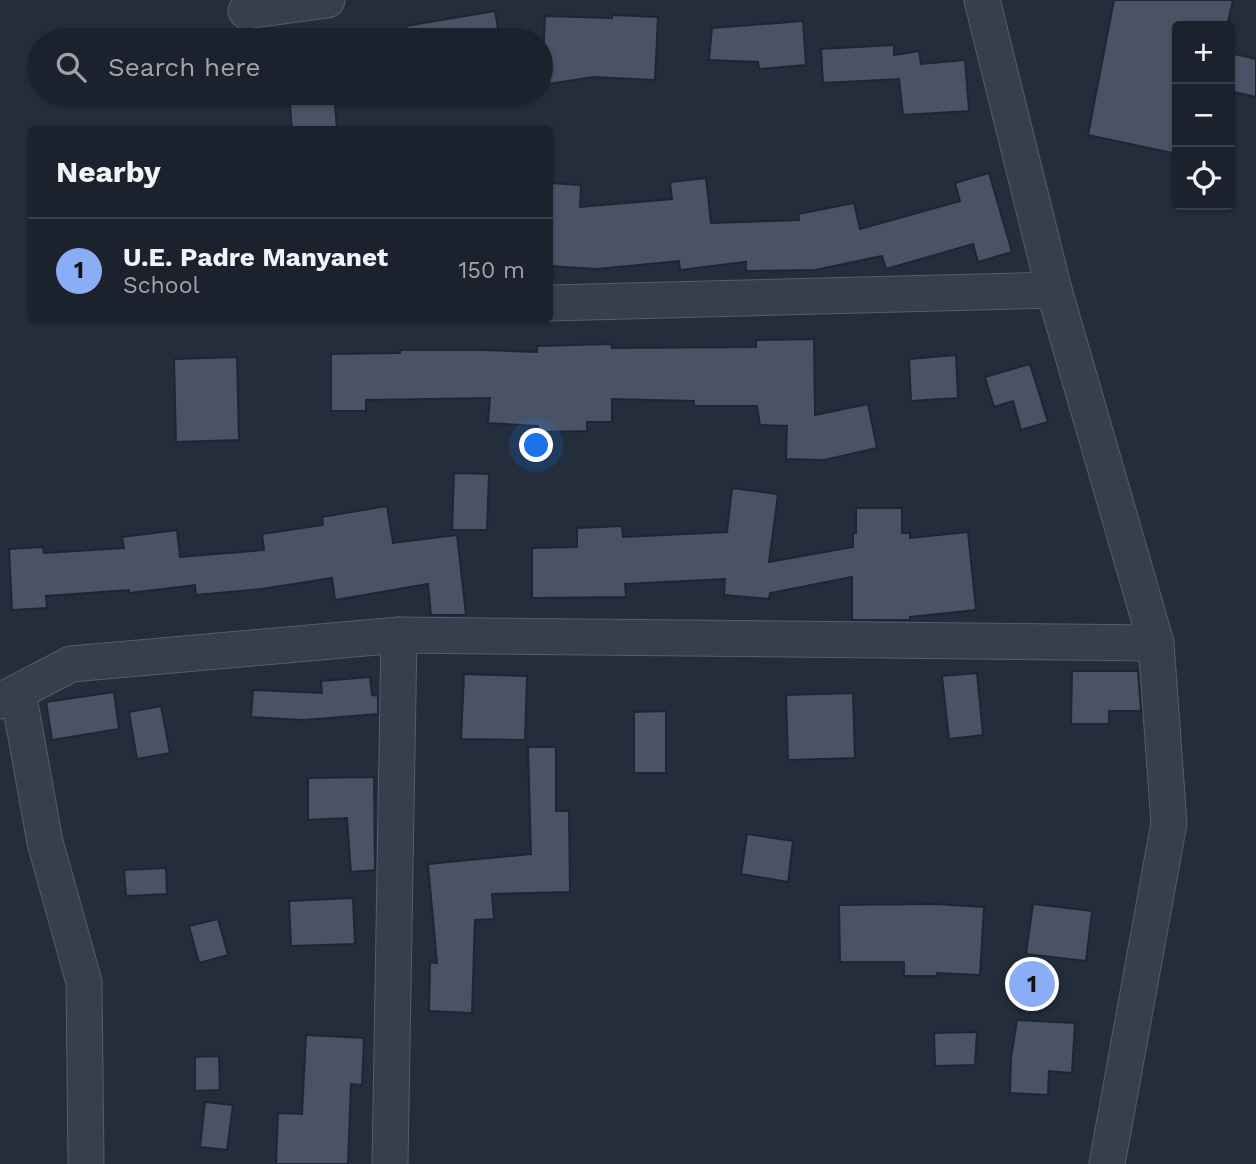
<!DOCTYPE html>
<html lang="en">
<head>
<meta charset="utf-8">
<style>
  :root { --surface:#1b222d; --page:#282f39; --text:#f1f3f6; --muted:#a0a4aa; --line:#393f49; --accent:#8badf5 }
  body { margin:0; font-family:"Work Sans",sans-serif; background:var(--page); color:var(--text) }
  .controls { position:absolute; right:21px; top:21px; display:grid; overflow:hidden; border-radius:7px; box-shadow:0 2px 5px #0004 }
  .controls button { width:63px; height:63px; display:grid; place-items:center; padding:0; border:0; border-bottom:2px solid var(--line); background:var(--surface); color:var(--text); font:35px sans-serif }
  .you { position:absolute; left:537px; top:446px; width:24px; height:24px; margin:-18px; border:5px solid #fff; border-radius:50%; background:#1a73e8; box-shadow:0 0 0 10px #1a73e833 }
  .badge { display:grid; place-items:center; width:46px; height:46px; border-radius:50%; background:var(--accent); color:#111; font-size:23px; font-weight:700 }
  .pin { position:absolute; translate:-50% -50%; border:4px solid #fff; box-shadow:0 2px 7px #0006 }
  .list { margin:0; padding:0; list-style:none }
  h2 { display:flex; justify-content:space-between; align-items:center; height:91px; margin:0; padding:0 28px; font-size:30px }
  h2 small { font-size:23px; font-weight:400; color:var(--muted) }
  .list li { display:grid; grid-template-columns:46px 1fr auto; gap:21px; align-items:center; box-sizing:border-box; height:105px; padding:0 28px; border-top:2px solid var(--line) }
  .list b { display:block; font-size:26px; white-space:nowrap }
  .list p { margin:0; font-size:23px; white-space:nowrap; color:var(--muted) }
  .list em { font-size:23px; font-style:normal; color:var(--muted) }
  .icon { flex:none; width:38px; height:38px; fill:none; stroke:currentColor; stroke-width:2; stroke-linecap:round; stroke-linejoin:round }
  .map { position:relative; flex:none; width:1256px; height:1164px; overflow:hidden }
  .search { position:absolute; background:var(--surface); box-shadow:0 2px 5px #0004; left:28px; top:28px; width:525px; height:77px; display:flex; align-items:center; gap:18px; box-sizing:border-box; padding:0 24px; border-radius:38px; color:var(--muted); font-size:26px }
  .panel { position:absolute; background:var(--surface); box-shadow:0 2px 5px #0004; left:28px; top:126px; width:525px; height:196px; border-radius:7px }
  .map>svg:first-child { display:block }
  .building { fill:#4a5365; stroke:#1f2633; stroke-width:2 }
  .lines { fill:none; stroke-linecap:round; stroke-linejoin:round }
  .minor-casing { stroke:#565d6a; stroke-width:37 }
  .minor { stroke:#383f4c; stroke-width:35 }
</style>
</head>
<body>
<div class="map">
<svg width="1256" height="1164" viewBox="0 0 1256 1164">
  <rect width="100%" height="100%" fill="#242d3c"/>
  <g class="building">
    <polygon points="1114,0 1233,0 1227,26 1177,26 1177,154 1088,135"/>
    <polygon points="495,11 500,40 408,40 406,26"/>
    <polygon points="612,15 658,17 655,80 593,77 542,85 545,16 612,18"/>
    <polygon points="803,21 806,65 759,69 758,62 709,60 712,28"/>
    <polygon points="894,45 894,55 919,51 921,64 965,60 969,111 903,115 899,79 823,83 821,49"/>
    <polygon points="1230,53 1256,59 1256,97 1230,91"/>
    <polygon points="289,93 334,93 337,130 292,130"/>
    <polygon points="989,173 1012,252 978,262 973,244 886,269 882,256 815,270 746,271 746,262 680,270 679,261 597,269 550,266 550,183 581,185 580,207 672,199 670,182 706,178 711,223 799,220 798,214 854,203 860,229 960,201 955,183"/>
    <polygon points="814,339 815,415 868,404 877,448 824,460 786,459 787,426 760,425 757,406 694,406 694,401 612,399 612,422 587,422 587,431 538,432 538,426 488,423 490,398 366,400 366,411 331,411 331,354 400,353 400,350 484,350 537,352 537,346 612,344 612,348 756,347 756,340"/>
    <polygon points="956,355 958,398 911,401 909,359"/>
    <polygon points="237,357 239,440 176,442 174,359"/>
    <polygon points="1030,364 1048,422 1021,430 1013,401 994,407 985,377"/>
    <polygon points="454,473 489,474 487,530 452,530"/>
    <polygon points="732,488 778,494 769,562 853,547 853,533 856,533 856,508 902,508 902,533 910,533 910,538 968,532 976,610 910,617 910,620 852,620 852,577 770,593 769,599 724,595 725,579 625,584 626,597 532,598 532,548 577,547 577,528 622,526 623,537 727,532"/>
    <polygon points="387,506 393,543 457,535 466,615 431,615 428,584 335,600 332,578 262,589 196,595 195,585 129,593 129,590 46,596 47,608 12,610 9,549 43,547 44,553 124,548 122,537 177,530 180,557 264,550 262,534 323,525 322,517"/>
    <polygon points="1072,671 1138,671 1141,711 1109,711 1109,724 1071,724"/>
    <polygon points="977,673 983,735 949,739 942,676"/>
    <polygon points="464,674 527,676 525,740 461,739"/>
    <polygon points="370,677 372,695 378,696 378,714 304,720 251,717 253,690 322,693 321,681"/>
    <polygon points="114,692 119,729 52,740 46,702"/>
    <polygon points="853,693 855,758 788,760 786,695"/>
    <polygon points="161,706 170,753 137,759 129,712"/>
    <polygon points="666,711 666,773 634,773 634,712"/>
    <polygon points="528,747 556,747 556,811 569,811 570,892 492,894 494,919 475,920 472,1013 429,1011 430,962 437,963 428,864 531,854"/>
    <polygon points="374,777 375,870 351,872 347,818 308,820 308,778"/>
    <polygon points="747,834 793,841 788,882 741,874"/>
    <polygon points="166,868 167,894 126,896 124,870"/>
    <polygon points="353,898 355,944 291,946 289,901"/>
    <polygon points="936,904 984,907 980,975 937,973 937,976 904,976 904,962 840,962 839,905"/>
    <polygon points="1033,904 1092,911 1086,961 1026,954"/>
    <polygon points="218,919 228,955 199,963 189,926"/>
    <polygon points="1017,1020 1075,1023 1072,1073 1049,1071 1048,1095 1010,1093 1011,1058"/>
    <polygon points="977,1032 975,1065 935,1066 934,1033"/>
    <polygon points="306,1035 364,1038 362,1085 351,1084 348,1164 276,1164 278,1113 302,1114"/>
    <polygon points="219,1056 220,1090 195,1091 195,1057"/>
    <polygon points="205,1102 233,1105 227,1150 200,1147"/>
  </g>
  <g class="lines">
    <defs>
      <g id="minor">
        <polyline points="982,0 1054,290 1156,643 1169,823 1107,1164"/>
        <polyline points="246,11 327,0"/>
        <polyline points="550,303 1054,290"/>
        <polyline points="18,692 45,842 84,982 86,1164"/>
        <polyline points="0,701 71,664 399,635 1156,643"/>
        <polyline points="390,1164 399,635"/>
      </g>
    </defs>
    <use href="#minor" class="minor-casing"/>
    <use href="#minor" class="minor"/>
  </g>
</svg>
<div class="controls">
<button>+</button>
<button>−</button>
<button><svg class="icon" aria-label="locate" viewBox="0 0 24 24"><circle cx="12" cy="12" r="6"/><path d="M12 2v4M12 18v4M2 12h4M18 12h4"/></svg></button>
</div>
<div class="you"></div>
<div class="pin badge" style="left:1032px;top:984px">1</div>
<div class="search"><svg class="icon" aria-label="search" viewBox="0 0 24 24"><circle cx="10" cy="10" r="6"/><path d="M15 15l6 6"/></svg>Search here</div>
<section class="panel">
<h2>Nearby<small></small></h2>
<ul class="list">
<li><span class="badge">1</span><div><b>U.E. Padre Manyanet</b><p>School</p></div><em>150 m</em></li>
</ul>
</section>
</div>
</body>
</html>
